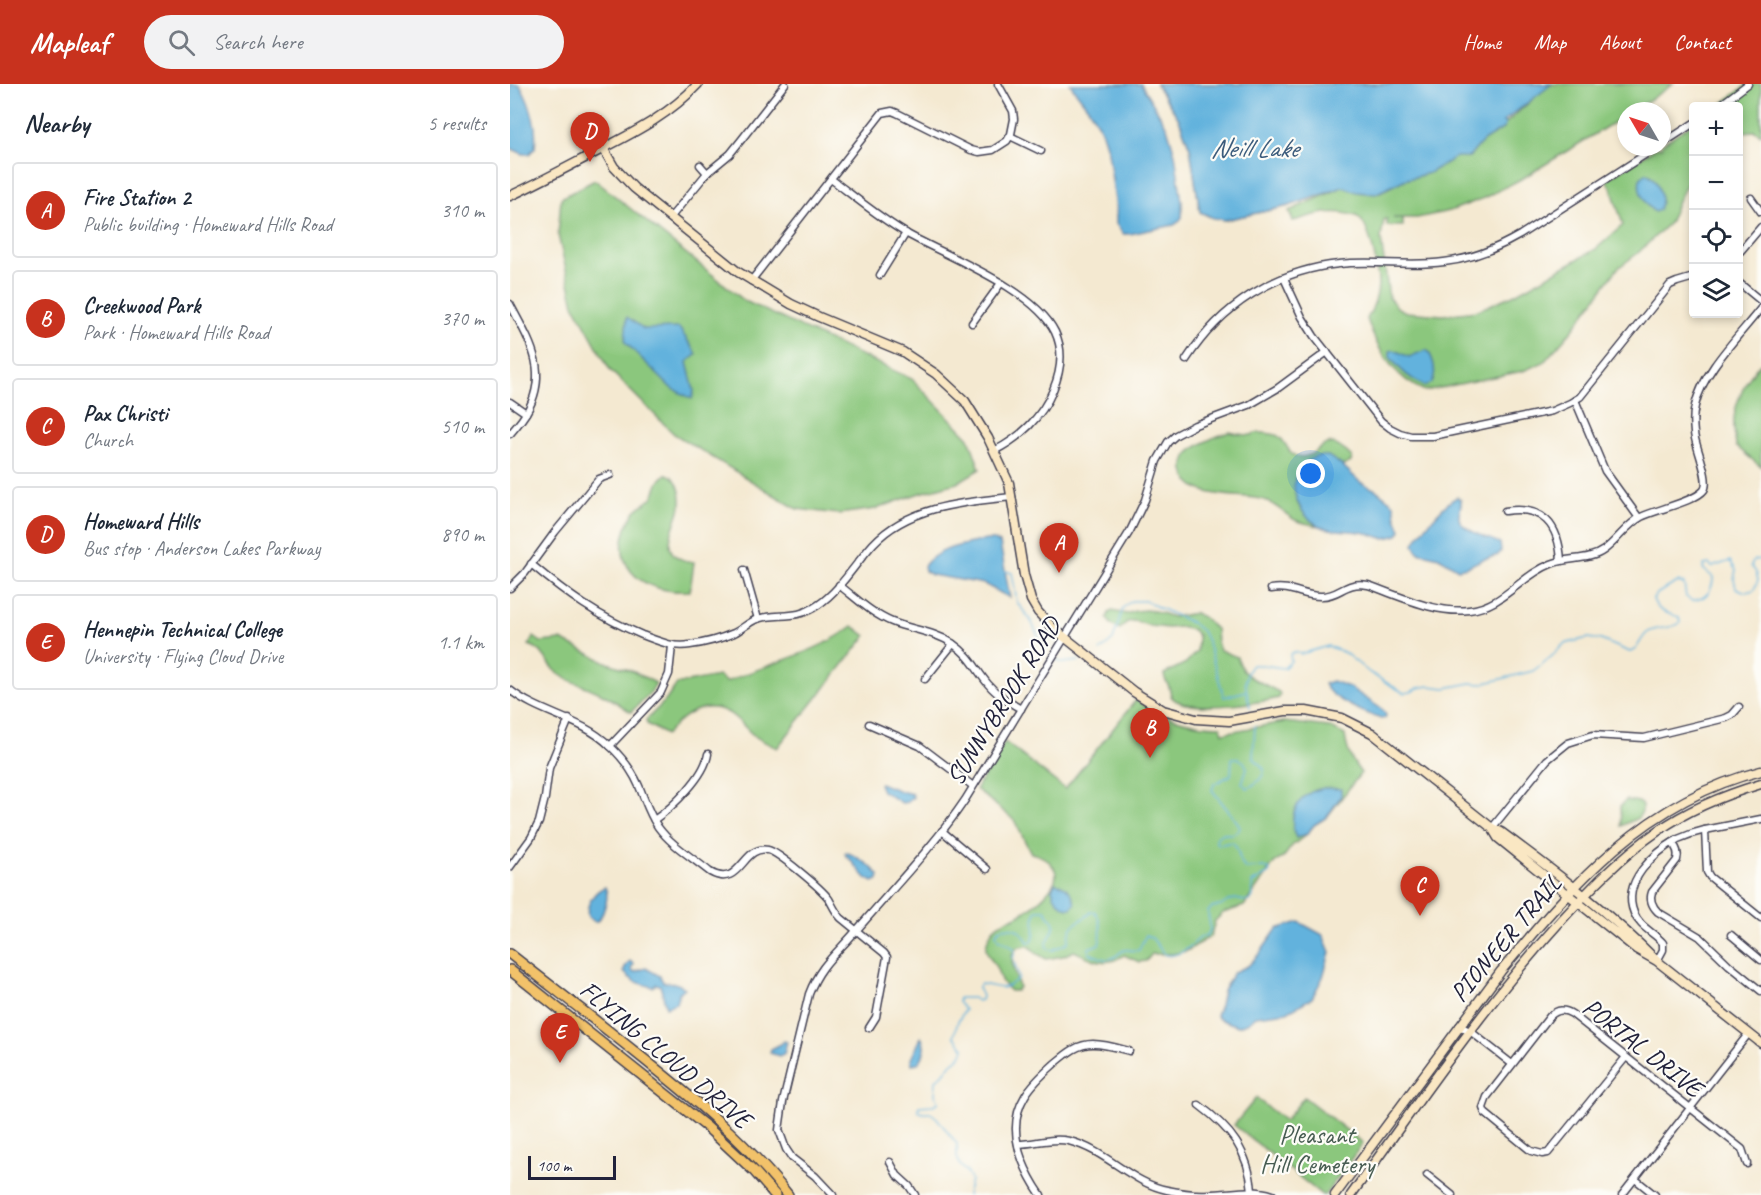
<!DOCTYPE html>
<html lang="en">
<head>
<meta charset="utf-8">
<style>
  :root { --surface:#fff; --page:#f2f2f3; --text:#1f2937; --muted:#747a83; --line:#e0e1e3; --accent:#c8321e }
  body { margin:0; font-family:Caveat,sans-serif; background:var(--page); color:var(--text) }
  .controls { position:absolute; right:18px; top:18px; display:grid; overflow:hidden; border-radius:6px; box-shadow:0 3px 9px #0003 }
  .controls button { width:54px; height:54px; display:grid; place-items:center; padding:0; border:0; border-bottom:2px solid var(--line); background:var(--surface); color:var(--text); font:30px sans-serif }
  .compass { position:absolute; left:1107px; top:18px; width:54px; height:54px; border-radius:50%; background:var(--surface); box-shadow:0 3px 9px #0003; rotate:309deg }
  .scale { position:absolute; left:18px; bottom:15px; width:88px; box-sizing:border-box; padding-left:6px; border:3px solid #22223b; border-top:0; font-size:16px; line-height:21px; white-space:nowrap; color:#22223b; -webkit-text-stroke:4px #fdfcf7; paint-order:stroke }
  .you { position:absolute; left:801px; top:390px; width:21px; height:21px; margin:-15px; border:4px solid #fff; border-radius:50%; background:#1a73e8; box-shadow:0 0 0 9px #1a73e833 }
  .badge { display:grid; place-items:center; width:39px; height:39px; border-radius:50%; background:var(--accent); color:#fff; font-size:20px; font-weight:700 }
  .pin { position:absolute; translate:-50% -50px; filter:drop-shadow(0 2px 3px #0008) }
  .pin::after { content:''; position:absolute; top:32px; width:21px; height:18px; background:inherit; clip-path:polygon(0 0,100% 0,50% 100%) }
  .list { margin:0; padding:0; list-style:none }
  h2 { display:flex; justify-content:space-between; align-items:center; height:78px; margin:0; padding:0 24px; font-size:26px }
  h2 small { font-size:20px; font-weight:400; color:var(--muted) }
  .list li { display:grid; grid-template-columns:39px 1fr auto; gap:18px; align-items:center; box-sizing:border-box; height:96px; margin:0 12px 12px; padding:0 12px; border:2px solid var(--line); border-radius:6px }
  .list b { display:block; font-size:22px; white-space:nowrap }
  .list p { margin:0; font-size:20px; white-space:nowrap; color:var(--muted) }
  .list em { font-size:20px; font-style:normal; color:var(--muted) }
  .icon { flex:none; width:33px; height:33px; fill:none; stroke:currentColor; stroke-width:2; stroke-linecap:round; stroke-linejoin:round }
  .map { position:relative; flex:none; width:1251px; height:1111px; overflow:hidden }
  header { display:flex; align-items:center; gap:36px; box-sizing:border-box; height:84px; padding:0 30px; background:var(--accent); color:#fff }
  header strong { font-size:28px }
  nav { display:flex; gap:33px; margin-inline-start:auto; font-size:21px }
  .search { width:420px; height:54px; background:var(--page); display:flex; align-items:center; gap:15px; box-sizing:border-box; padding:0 21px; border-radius:33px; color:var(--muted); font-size:22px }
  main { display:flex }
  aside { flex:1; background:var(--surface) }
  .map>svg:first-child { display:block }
  .green { fill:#8bc77d; stroke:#56745c; stroke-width:1.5; fill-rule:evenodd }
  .water { fill:#62b2dd; stroke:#426a8c; stroke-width:1.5 }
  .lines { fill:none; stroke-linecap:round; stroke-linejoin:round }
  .stream { stroke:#62b2dd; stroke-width:1.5 }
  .street-casing { stroke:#424052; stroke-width:9 }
  .secondary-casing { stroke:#424052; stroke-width:11 }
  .primary-casing { stroke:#424052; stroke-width:12 }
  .street { stroke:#fff; stroke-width:6 }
  .secondary { stroke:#fae7c3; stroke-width:8 }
  .primary { stroke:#f2c26a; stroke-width:9 }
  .labels { text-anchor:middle; stroke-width:4.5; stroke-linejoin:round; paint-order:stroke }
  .street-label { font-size:26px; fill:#22223b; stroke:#fdfcf7 }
  .park-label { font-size:26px; fill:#475c52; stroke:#fdfcf7 }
  .water-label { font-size:27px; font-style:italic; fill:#3c5c7c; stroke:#fdfcf7 }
</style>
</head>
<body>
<header>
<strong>Mapleaf</strong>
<div class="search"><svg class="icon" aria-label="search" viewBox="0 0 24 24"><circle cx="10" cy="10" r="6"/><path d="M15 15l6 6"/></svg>Search here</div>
<nav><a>Home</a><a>Map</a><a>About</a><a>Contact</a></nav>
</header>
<main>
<aside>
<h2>Nearby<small>5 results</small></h2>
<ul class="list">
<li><span class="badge">A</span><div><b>Fire Station 2</b><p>Public building · Homeward Hills Road</p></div><em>310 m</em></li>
<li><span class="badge">B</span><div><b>Creekwood Park</b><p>Park · Homeward Hills Road</p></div><em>370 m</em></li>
<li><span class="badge">C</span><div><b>Pax Christi</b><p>Church</p></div><em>510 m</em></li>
<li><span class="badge">D</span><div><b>Homeward Hills</b><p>Bus stop · Anderson Lakes Parkway</p></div><em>890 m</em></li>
<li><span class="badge">E</span><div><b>Hennepin Technical College</b><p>University · Flying Cloud Drive</p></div><em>1.1 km</em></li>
</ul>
</aside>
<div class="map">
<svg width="1251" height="1111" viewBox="0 0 1251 1111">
  <rect width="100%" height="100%" fill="#fdfcf7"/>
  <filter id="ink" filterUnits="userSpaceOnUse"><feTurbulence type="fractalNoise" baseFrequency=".0167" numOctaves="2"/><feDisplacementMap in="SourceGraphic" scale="12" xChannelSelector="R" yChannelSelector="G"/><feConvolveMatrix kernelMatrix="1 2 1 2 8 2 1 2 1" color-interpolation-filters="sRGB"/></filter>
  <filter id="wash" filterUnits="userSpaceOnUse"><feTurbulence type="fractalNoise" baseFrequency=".008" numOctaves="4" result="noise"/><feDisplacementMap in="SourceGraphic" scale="24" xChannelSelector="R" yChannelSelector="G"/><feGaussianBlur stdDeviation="1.35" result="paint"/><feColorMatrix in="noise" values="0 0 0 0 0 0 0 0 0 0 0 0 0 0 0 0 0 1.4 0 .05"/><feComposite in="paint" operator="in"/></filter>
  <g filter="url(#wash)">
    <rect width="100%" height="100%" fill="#f4e9d1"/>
    <g class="green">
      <path d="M646,0H1163L1123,27H1116V31L1013,94L974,114L940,127L907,134H883L893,135V142H877V135H874L871,154L879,214L888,224L896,228L933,231L966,227L1003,211L1086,165L1113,141L1101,103L1096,96L1147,63H1152V60L1183,39V88L1168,117L1159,139L1128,169L1108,184L1063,245L1034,278L1013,287L915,307C884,294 867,266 857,235C863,224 868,213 868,200C868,186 860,138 846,132C823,124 805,131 783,137L779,127L829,105L779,122L715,136L703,134L690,128L680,64L669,35ZM1022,16L996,39L994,44L973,57L959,73L946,72L919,89L894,96L866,110Z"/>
      <polygon points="1238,0 1251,0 1251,51 1245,47 1232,48 1229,51 1228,22 1209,22"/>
      <polygon points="85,96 235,217 402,295 459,354 470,385 447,399 407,410 366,425 328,430 287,425 164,350 100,286 64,221 48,151 51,114"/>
      <path d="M1251,279V383L1226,362C1225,353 1223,343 1224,334C1226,315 1238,292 1251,279Z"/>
      <path d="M720,348C726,350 732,351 738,351C748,351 738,350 747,349C753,348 761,350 766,351C777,355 777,372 789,373C814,374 810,342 842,373L841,378L833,382L818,372L785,395C783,418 790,427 807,442C800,440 792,439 785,436C775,430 765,420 754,416C733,409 683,417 675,390C673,384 673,379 676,373C682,362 708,351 720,348Z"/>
      <path d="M157,390C164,392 167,397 169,404C171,410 172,417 170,423C164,447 145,474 184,478L180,507C129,511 92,477 125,427C130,421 139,419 143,412C148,403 147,395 157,390Z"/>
      <path d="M636,526L645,527L663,533L685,529L693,533L706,545L707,559L710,566L727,573L733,587L742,594L769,608L770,611L769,614C751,619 672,630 661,612C661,611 659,603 659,603C657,597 654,597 654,590L676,579L687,567L688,552L683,546L669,543L658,544L640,542L625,537L617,538L610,545C603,543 600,540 597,534L599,529L602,527L617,530L625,527Z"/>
      <path d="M343,542L356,552L267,664C259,660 249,656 242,650C234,643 227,633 217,628C192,616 171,632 156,651L137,640L136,636L156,616L167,600L208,592L216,598C259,579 306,570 343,542Z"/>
      <path d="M24,553L31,558L51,556L98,579L122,587L146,599L141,608L121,628C110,621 100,613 88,608C76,602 59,598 49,590C38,582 34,565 19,561Z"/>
      <path d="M626,616C653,633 680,642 711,642L713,649L774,638L819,643L835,651C837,667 841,676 851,689L817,733L804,741L797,750L782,762L773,774L765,778L734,822L713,829L705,837L701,852L677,867L663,870H642L636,877L629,878L614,871C596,884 582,875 564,867L553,872L536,875L526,869L519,862C491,861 505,888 509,903L506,907H500C488,896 492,896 486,883C478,869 471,867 481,849C486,838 497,837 507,832C521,825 554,800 544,784C539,775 531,771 521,769L504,736L466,705L495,658L555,705Z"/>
      <polygon points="1116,716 1129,718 1132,722 1132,728 1128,734 1111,742 1110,723"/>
      <polygon points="794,1013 853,1059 815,1111 812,1111 724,1041 746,1014 775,1037"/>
    </g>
    <g class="water">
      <path d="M0,0L10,1C21,21 28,41 25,64L19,70H13L0,64Z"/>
      <polygon points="560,0 631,0 657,43 665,70 672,118 672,133 670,137 664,141 620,150 613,150 606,140 606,124 598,68 591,46 579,25"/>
      <polygon points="646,0 1042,0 993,38 996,39 994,44 973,57 959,73 946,73 919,89 894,96 865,110 847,108 833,103 779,122 715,136 703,134 690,128 680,64 669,35"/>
      <path d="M1136,89C1148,94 1154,114 1149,126L1145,128C1135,122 1127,106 1130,95Z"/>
      <polygon points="117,233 134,245 169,244 187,270 177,278 184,307 182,315 161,304 115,258"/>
      <path d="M884,266L899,273L916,266L918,267C924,276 927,289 922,299L915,302C900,295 890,287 880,273V267Z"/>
      <path d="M810,372H818L833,382L850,398L866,406L884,420L886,433L891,446L888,451C884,452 878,454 874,454C869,454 862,450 856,449C841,445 820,449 806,440C779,423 774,380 810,372Z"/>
      <path d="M947,413L951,416C952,422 948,429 949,435C952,446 980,455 990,459L991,467L988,471L971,476L957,483L948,485L929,473L908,468L904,460C909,449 936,418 947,413Z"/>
      <path d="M476,456H484L490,459L500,514L474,500L422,491L415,487L414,482C428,463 454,461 476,456Z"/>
      <path d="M822,597L839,603L873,626L876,631L875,634L871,635C855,629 820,615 814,600Z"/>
      <polygon points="370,699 390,707 402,710 403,713 398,718 392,719 372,707 369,700"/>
      <path d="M814,704L831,705V712L817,733L804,741L797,750L786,754C776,730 790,708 814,704Z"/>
      <path d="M336,768C349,773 360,781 369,791L368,796L363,798L356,794L335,770Z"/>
      <path d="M545,799C556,801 563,809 565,820L561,824C551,824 544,814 542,805Z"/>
      <path d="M95,803C100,812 94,828 89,836L85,838L78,833C75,821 84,807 95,803Z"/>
      <polygon points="789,838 813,851 820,868 813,893 802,914 777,928 746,932 739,938 728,942 709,935 706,931 710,921 713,906 724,888 738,882 750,869 767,845"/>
      <path d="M120,877L124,880L121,884L124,888L136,884L150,892L153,898C161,898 169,899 175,904L169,909L166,919L156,923L150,901L146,900L143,903C131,900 122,898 114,888L115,883Z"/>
      <path d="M411,953C416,961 415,973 408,979L402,980L401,975Z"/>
      <polygon points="274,957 277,958 274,970 269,972 260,969 261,965 271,960"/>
    </g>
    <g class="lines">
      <g class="stream">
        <polyline points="496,487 502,489 507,518 521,537 535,566"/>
        <polyline points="590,567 603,556 613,524 621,517 635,517 682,539 692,547 698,559 714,613 736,607"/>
        <polyline points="547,576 553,579 569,577"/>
        <path d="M740,623C737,608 731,593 742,581C753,580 763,583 774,584L781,577L780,570L784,568L791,570L818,562L835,569L860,589L894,609L901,608L908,604L919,602L935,604L961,599L971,600L1023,587L1041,573L1054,560L1078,554L1091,556L1120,568L1125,566C1129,561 1132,553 1137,549C1147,542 1160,546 1170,539L1169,533C1156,528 1148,529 1143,515L1148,509L1168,498L1174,500L1176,513L1182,517C1195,515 1203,507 1203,493L1193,485L1194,481L1199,480L1202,483L1220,477L1226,486L1224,495L1226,504L1236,508L1244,506L1248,496L1246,488L1241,482L1244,476L1251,475"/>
        <path d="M457,1111L461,1096L457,1088L450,1081L447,1073V1060L427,1034L421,1029H413L408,1027L409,1022L423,1021L428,1019V1015L425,1011L426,996C434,991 435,986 441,980C448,974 452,973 454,964L444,952L448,937L455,926L448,918L449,914H463L467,917L471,916L472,912L468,904L471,900C492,903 491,909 509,894L503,874L505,867L501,862L488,855L486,850L489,845C503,841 511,845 518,858H522C528,848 521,835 527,826H535C551,846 543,842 536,861L538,865L543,866L558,859C559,854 559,848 562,844C566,836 576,835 581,828H585C591,835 592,851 589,860L579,864V869C590,872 596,880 607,871C609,870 612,866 615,866C620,865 623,868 629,866L636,851L642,854L655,871C669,874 682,861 692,852H696C704,845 698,837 698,828L702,823L711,822L718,817L725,815L735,817H740L743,812L742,799L759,789L760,786L753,783L736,785C726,776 732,766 722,758L708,761L706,758L707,753L712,749C720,751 724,751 730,744L728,739L702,706L704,700L721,691L722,674H728L734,678L737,684L732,699L737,704C745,701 754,694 754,685L743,673L745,642"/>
      </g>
    </g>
  </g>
  <g filter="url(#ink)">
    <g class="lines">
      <defs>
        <g id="street">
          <polyline points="1209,22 1238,0"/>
          <polyline points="500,52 531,67"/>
          <polyline points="1152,60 1184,39"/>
          <polyline points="190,81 197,89"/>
          <path d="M321,95C346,114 371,135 399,151C439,173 525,206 545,248C554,267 551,287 543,306C532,333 510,354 484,367"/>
          <polyline points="1241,114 1251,128"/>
          <polyline points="160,134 197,89 220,70 232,55 275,0"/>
          <polyline points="1228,170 1251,143"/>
          <polyline points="370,191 396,149"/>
          <polyline points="774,194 792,233 804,252 871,337 880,344 890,349 901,352 923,352 1042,327 1060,319 1070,313 1160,201 1167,198 1184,193"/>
          <polyline points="241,197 372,29 382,27 387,29 461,66 469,68 483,66 497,57 501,50 504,35 503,27 488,0"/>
          <polyline points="1228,198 1251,217"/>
          <path d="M0,220C18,255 39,284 19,324C14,334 7,342 0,350"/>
          <polyline points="462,239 491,199"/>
          <path d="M676,276C711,222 764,187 829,180C864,176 899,183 934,178C962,175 986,165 1010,151L1147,63"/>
          <polyline points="1065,316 1095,387 1129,434"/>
          <polyline points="0,318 16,329"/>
          <path d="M995,427C1033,421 1049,441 1051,477"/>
          <path d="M21,480C58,511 87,532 132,551C148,557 163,564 180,561C195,559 210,555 224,549C232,545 239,538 247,535C269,528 285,537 308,521C331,505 345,480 363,460C398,422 454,418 502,413"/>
          <polyline points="234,486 248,535"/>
          <path d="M329,501C346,514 362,530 382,538C402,546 423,547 442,559C462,573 464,583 478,600C487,611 499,618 511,625"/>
          <polyline points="0,504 15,489 45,448 89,395 100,391"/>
          <path d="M761,505C782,501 793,513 812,512C831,512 834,497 858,501C890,512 925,530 959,526C994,522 1010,492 1041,480C1058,473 1079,477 1094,466C1108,456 1116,441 1131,433C1145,426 1186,417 1194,406C1201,396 1185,362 1184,349C1183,340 1183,330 1185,322C1192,288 1230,251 1251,224"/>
          <polyline points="415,595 443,560"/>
          <path d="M0,606C30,630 71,634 99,661C111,672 122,686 129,702C135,716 139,730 148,743C161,761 183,774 200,788C231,806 232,760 258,766C268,768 312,805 319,815C323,822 325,828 331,834L374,869L377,873L366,933L359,944"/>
          <polyline points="359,640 410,662 463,702"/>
          <polyline points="100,662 151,608 159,590 162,562"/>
          <polyline points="1251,735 1195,746 1197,788 1200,793 1251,834"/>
          <path d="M144,736C163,723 195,692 198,670"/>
          <polyline points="982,744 1037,676 1058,659 1083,651 1134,654 1216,634 1222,631 1229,623"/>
          <polyline points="432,747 477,785"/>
          <path d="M1162,759C1167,764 1169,769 1167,776L1142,808C1139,816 1142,822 1148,828L1190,853L1219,881L1251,907"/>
          <polyline points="0,783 21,754 29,738 35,714 39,684 59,635"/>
          <polyline points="1221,851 1251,876"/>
          <path d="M1147,877L1153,866V859C1144,848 1130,844 1124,829C1111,798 1144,769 1168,755C1177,751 1186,748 1195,746"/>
          <polyline points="949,942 960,947 1002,980"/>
          <path d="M1116,973L1038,1069L1032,1070L1021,1067L975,1029L973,1024L977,1013L1040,932C1048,925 1054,925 1062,930L1232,1065L1237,1080"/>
          <path d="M689,1021C720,1044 739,1067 742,1107"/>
          <path d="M508,1060C525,1060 542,1053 559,1057C596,1066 621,1099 657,1106C671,1109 685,1111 699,1110C721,1110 741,1104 763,1111"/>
          <polyline points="380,1078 387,1091 399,1102 405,1111"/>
          <polyline points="917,1091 942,1111"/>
          <polyline points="1125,1095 1145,1111"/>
          <path d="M323,1111L305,1092L282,1074L276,1065L269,1046L273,1018L299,910C310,881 326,870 345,848C382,805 424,762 455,716L620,447L635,416L647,377L658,358L666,351L685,341L739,321L768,304L817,268"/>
          <path d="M531,1111C512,1083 495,1045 515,1012C522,1000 533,990 543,981C555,971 566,960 583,960C595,960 608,964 619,967"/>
          <polyline points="1112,1111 1239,949"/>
        </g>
        <g id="secondary">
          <polyline points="93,64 104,83 124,104 228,188 281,220 309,233 393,268 426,290 455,317 478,354 499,399 514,491 521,516 528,528 543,544 624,608 653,626 686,635 719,637 775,627 796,627 832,634 862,649 982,744"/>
          <path d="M0,112C32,97 63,80 94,64C129,46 161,29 188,0"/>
          <path d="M1147,877L1126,865L988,754L982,744L991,748C1044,787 1101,830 1147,877L1251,959"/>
          <path d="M825,1111L991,887C1064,799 1136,716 1251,687"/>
          <path d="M841,1111C908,1019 972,924 1048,840C1079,806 1110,773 1148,747C1179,725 1214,711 1251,700"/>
        </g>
        <g id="primary">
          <path d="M0,870C42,903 84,935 125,968C180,1012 235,1056 278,1111"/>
          <polyline points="0,886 197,1043 244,1087 265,1111"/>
        </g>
      </defs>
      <use href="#street" class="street-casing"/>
      <use href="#secondary" class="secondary-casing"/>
      <use href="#primary" class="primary-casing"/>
      <use href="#street" class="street"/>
      <use href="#secondary" class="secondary"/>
      <use href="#primary" class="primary"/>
    </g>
  </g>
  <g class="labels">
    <g class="street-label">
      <text transform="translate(493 617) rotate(-58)" y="9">SUNNYBROOK ROAD</text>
      <text transform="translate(995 854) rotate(-50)" y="9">PIONEER TRAIL</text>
      <text transform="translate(1133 963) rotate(38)" y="9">PORTAL DRIVE</text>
      <text transform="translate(156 970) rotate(40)" y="9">FLYING CLOUD DRIVE</text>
    </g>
    <g class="park-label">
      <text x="807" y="1059">Pleasant<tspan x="807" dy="30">Hill Cemetery</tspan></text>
    </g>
    <g class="water-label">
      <text x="744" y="73">Neill Lake</text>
    </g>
  </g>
</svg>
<div class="controls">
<button>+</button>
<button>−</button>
<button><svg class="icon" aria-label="locate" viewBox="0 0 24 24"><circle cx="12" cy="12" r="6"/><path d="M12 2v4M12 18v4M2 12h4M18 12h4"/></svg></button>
<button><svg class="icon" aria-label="layers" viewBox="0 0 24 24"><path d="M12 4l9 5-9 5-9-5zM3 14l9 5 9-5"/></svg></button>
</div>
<svg class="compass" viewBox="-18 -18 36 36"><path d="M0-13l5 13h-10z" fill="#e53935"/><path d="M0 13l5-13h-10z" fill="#747a83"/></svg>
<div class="scale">100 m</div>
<div class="you"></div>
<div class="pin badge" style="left:549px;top:489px">A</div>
<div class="pin badge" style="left:640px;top:674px">B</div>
<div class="pin badge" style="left:910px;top:832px">C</div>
<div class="pin badge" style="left:80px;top:78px">D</div>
<div class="pin badge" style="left:50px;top:979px">E</div>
</div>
</main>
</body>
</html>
